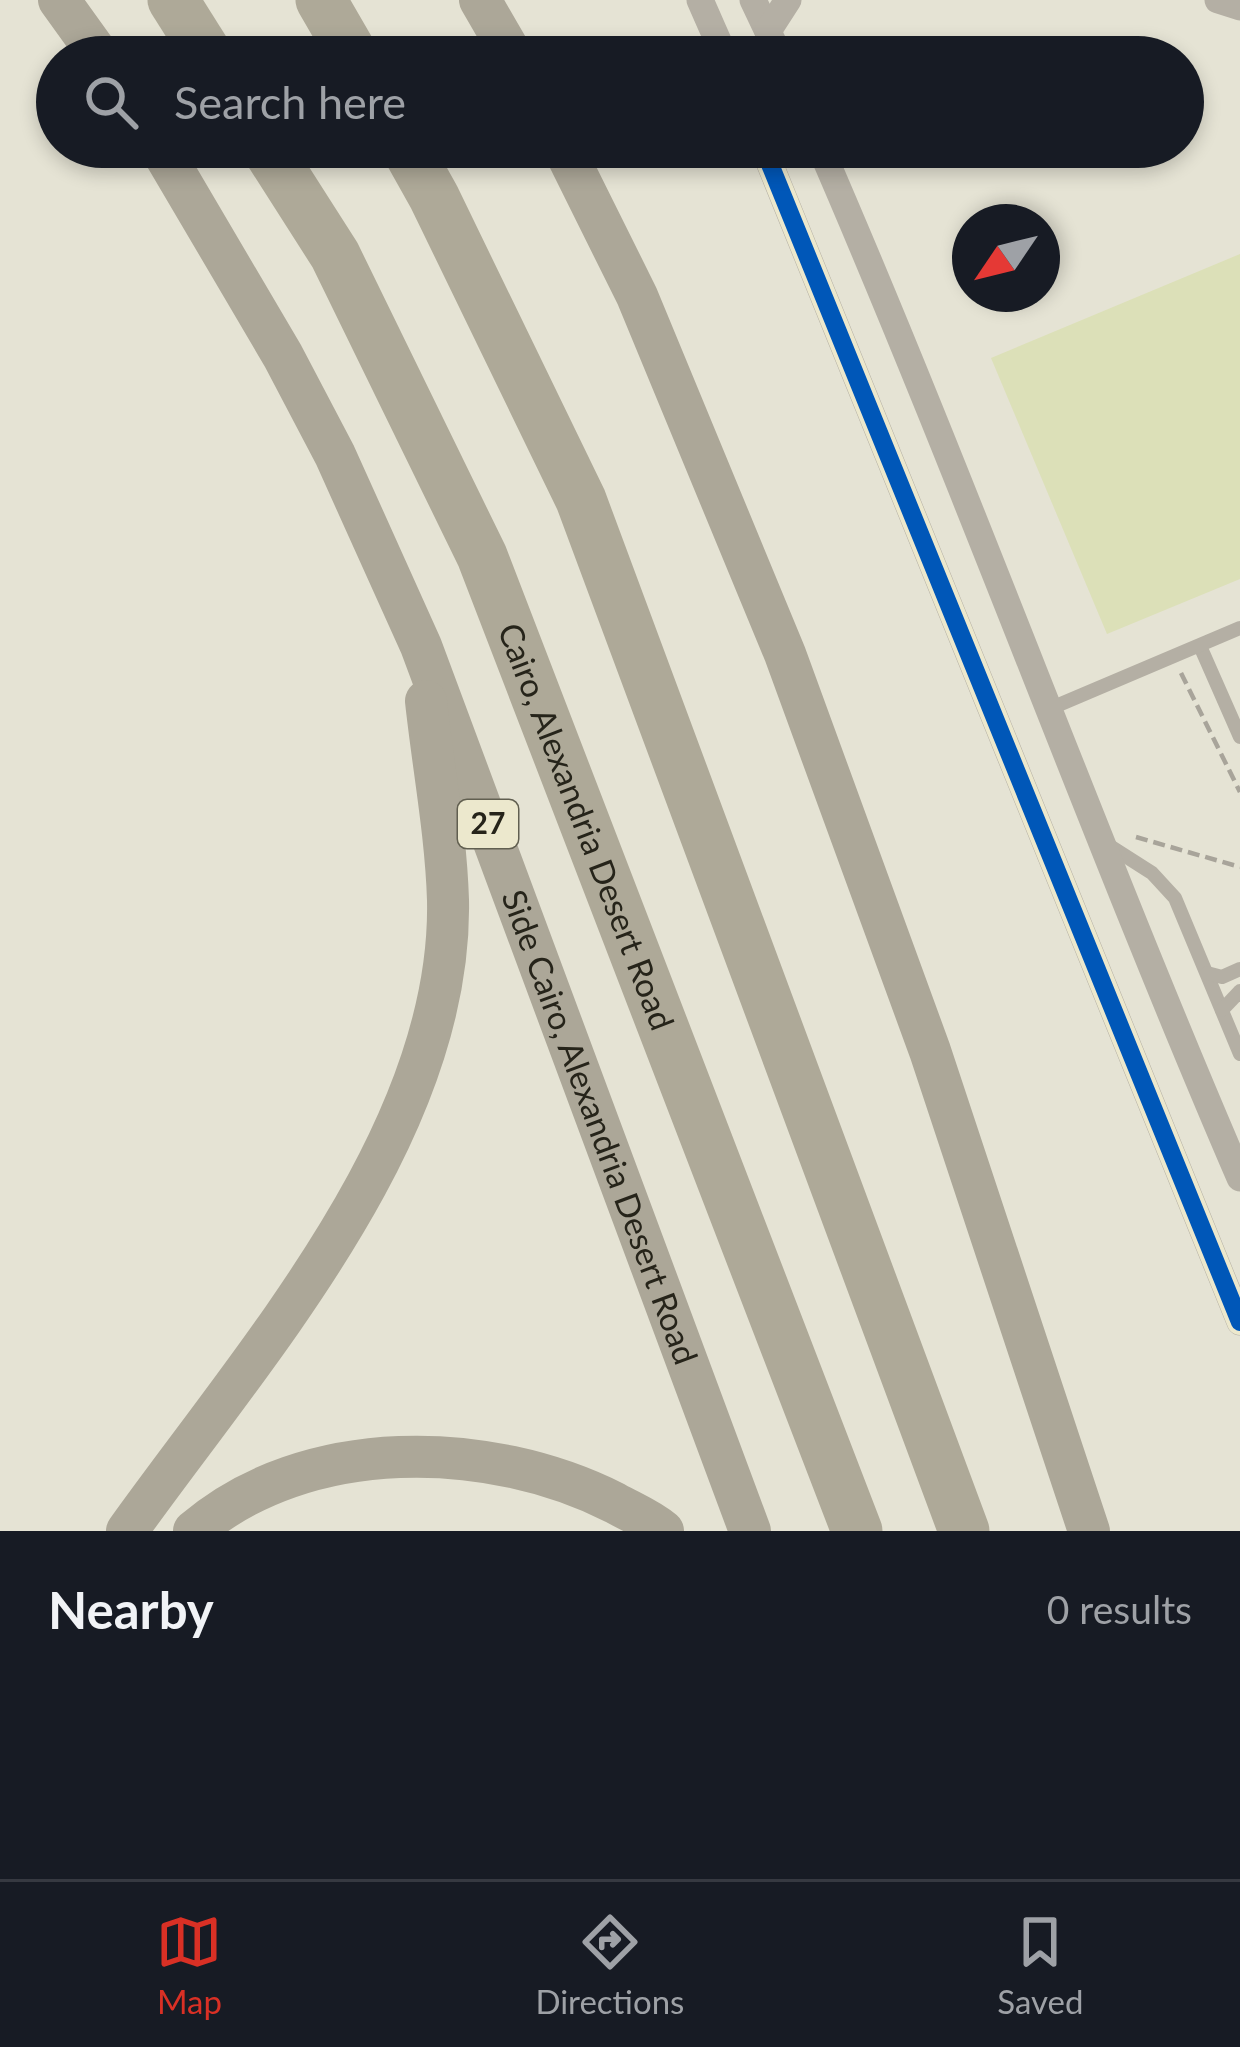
<!DOCTYPE html>
<html lang="en">
<head>
<meta charset="utf-8">
<style>
  :root { --surface:#171b24; --page:#242831; --text:#f1f3f6; --muted:#9ea1a6; --line:#363941; --accent:#d93025 }
  body { margin:0; font-family:Lato,sans-serif; background:var(--page); color:var(--text) }
  .compass { position:absolute; left:952px; top:204px; width:108px; height:108px; border-radius:50%; background:var(--surface); box-shadow:0 6px 18px #0003; rotate:235deg }
  .list { margin:0; padding:0; list-style:none }
  h2 { display:flex; justify-content:space-between; align-items:center; height:156px; margin:0; padding:0 48px; font-size:51px }
  h2 small { font-size:39px; font-weight:400; color:var(--muted) }
  .icon { flex:none; width:66px; height:66px; fill:none; stroke:currentColor; stroke-width:2; stroke-linecap:round; stroke-linejoin:round }
  .map { position:relative; flex:none; width:1240px; height:1531px; overflow:hidden }
  .search { position:absolute; background:var(--surface); box-shadow:0 6px 18px #0003; left:36px; right:36px; top:36px; height:132px; display:flex; align-items:center; gap:30px; box-sizing:border-box; padding:0 42px; border-radius:66px; color:var(--muted); font-size:45px }
  .sheet { height:348px; background:var(--surface) }
  nav { display:flex; justify-content:space-around; align-items:center; box-sizing:border-box; height:168px; border-top:3px solid var(--line); background:var(--surface); font-size:33px; color:var(--muted) }
  nav a { display:grid; justify-items:center; gap:6px }
  nav .on { color:var(--accent) }
  .map>svg:first-child { display:block }
  .grass { fill:#dce0b8 }
  .lines { fill:none; stroke-linecap:round; stroke-linejoin:round }
  .path { stroke:#a8a49a; stroke-width:4.5; stroke-dasharray:12 6; stroke-linecap:butt }
  .service { stroke:#b4afa4; stroke-width:14 }
  .minor { stroke:#b4afa4; stroke-width:27 }
  .primary { stroke:#aca798; stroke-width:42 }
  .motorway { stroke:#aea998; stroke-width:51 }
  .cycleway-casing { stroke:#ece8cd; stroke-width:26 }
  .cycleway { stroke:#0057b8; stroke-width:18 }
  .labels { text-anchor:middle; stroke-width:10; stroke-linejoin:round; paint-order:stroke }
  .shield { fill:#ece8cd; stroke:#615f50; stroke-width:3 }
  .shield-label { font-size:30px; font-weight:bold; fill:#26241a }
  .street-label { font-size:33px; fill:#26241a; stroke:#ece8cd }
</style>
</head>
<body>
<div class="map">
<svg width="1240" height="1531" viewBox="0 0 1240 1531">
  <rect width="100%" height="100%" fill="#e5e3d4"/>
  <polygon class="grass" points="1240,254 1240,579 1107,634 991,358"/>
  <g class="lines">
    <g class="path">
      <polyline points="1181,673 1240,792"/>
      <polyline points="1136,837 1240,867"/>
    </g>
    <g class="service">
      <polyline points="1200,646 1240,737"/>
      <polyline points="1049,709 1240,628"/>
      <polyline points="1105,843 1152,873 1175,898 1240,1054"/>
      <polyline points="1207,973 1222,977 1240,969"/>
      <polyline points="1222,1010 1240,991"/>
    </g>
    <g class="minor">
      <polyline points="700,0 725,57"/>
      <polyline points="753,0 780,57"/>
      <polyline points="1218,0 1240,7"/>
      <polyline points="768,31 788,0"/>
      <polyline points="763,147 1240,1322"/>
      <path d="M820,147C968,488 1093,837 1240,1178"/>
    </g>
    <g class="primary">
      <polyline points="59,0 100,57"/>
      <polyline points="480,0 513,57"/>
      <path id="s1" d="M160,147L283,356L335,455L421,646L750,1531"/>
      <polyline points="563,147 637,296 785,654 930,1051 1089,1531"/>
      <path d="M127,1531C255,1352 453,1132 448,900C446,834 433,766 426,701"/>
      <path d="M194,1531C306,1435 489,1439 615,1503C631,1512 649,1519 663,1531"/>
    </g>
    <g class="motorway">
      <polyline points="173,0 209,57"/>
      <polyline points="321,0 354,57"/>
      <path id="s2" d="M266,147L335,255L482,556L857,1531"/>
      <polyline points="406,147 434,197 581,500 964,1531"/>
    </g>
    <defs>
      <polyline id="cycleway" points="763,147 1240,1322"/>
    </defs>
    <use href="#cycleway" class="cycleway-casing"/>
    <use href="#cycleway" class="cycleway"/>
  </g>
  <g class="labels">
    <rect class="shield" x="458" y="800" width="60" height="48" rx="9"/>
    <g class="shield-label">
      <text x="488" y="834">27</text>
    </g>
    <g class="street-label">
      <text dy="12" stroke="none"><textPath href="#s2" startOffset="753">Cairo, Alexandria Desert Road</textPath></text>
      <text dy="12" stroke="none"><textPath href="#s1" startOffset="1077">Side Cairo, Alexandria Desert Road</textPath></text>
    </g>
  </g>
</svg>
<svg class="compass" viewBox="-18 -18 36 36"><path d="M0-13l5 13h-10z" fill="#e53935"/><path d="M0 13l5-13h-10z" fill="#9ea1a6"/></svg>
<div class="search"><svg class="icon" aria-label="search" viewBox="0 0 24 24"><circle cx="10" cy="10" r="6"/><path d="M15 15l6 6"/></svg>Search here</div>
</div>
<section class="sheet">
<h2>Nearby<small>0 results</small></h2>
<ul class="list">
</ul>
</section>
<nav>
<a class="on"><svg class="icon" aria-label="map" viewBox="0 0 24 24"><path d="M3 6l6-2 6 2 6-2v14l-6 2-6-2-6 2zM9 4v14M15 6v14"/></svg>Map</a>
<a><svg class="icon" aria-label="directions" viewBox="0 0 24 24"><path d="M12 3l9 9-9 9-9-9zM9 14v-3h6M13 9l2 2-2 2"/></svg>Directions</a>
<a><svg class="icon" aria-label="saved" viewBox="0 0 24 24"><path d="M7 4h10v16l-5-4-5 4z"/></svg>Saved</a>
</nav>
</body>
</html>
